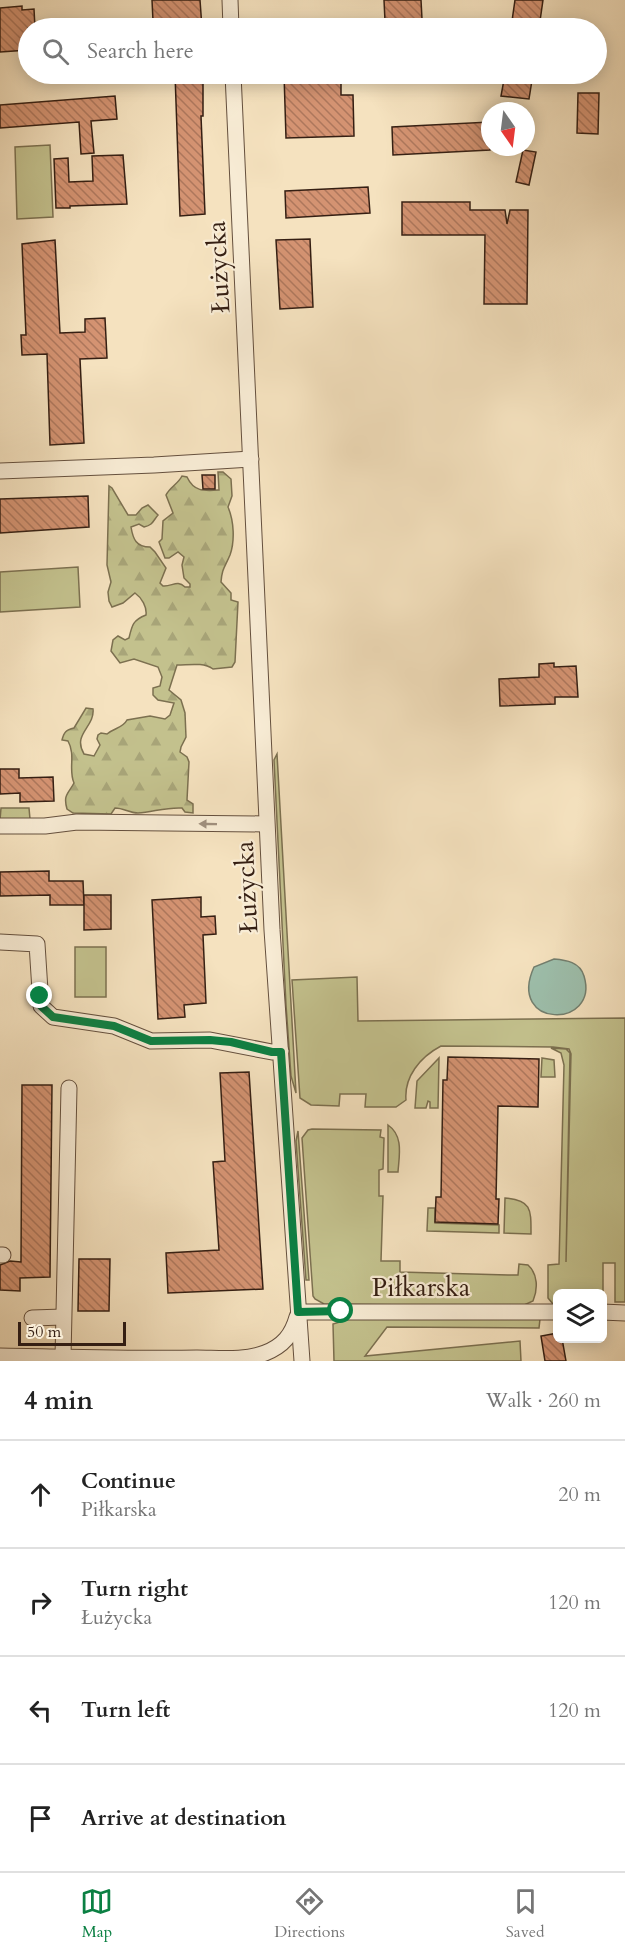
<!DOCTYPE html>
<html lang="en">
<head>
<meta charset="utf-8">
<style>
  :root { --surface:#fff; --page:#f2f2f2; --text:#222; --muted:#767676; --line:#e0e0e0; --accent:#0b8043 }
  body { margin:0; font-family:Cardo,serif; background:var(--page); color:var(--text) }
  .controls { position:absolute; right:18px; bottom:18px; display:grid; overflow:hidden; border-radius:9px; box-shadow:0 3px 15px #0003 }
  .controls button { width:54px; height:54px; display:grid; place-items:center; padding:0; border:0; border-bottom:2px solid var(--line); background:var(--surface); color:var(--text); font:30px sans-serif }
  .compass { position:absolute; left:481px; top:102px; width:54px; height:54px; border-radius:50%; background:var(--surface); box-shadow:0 3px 15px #0003; rotate:166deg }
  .scale { position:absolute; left:18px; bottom:15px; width:108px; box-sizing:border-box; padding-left:6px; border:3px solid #351f13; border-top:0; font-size:16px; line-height:21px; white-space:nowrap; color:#351f13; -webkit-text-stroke:4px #f8ecd5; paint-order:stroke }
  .stop { position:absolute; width:18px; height:18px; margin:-14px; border:4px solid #0b8043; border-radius:50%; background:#fff }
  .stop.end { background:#0b8043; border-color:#fff; box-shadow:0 2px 6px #0008 }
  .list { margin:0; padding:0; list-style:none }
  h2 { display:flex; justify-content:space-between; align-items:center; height:78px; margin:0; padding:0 24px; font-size:26px }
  h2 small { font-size:20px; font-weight:400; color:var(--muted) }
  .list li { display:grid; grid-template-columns:39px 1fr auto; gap:18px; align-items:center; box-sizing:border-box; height:108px; padding:0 24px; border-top:2px solid var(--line) }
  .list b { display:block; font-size:22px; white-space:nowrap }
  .list p { margin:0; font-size:20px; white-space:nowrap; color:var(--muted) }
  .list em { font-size:20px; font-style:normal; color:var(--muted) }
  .icon { flex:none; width:33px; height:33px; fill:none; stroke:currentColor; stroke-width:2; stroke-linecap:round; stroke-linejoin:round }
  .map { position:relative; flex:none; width:625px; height:1361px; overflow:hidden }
  .search { position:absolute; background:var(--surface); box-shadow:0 3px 15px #0003; left:18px; right:18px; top:18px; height:66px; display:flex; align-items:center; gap:15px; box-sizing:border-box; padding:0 21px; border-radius:33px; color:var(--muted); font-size:22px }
  .sheet { height:510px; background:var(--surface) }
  nav { display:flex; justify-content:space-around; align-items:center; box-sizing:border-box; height:84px; border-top:2px solid var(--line); background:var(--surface); font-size:16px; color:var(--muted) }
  nav a { display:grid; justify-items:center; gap:3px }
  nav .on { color:var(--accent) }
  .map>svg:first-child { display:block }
  .grass { fill:#c3c18d; stroke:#7c7050; stroke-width:1.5 }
  .forest { fill:url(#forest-firs); stroke:#7c7050; stroke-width:1.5 }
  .water { fill:#9dbfac; stroke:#737f6f; stroke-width:1.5 }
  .building { fill:url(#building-back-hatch); stroke:#351f13; stroke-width:1.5 }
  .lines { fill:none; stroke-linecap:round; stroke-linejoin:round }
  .minor-casing { stroke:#65503e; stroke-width:17 }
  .minor { stroke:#f8ecd5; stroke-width:15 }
  .oneway { fill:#a0907e }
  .route { stroke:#0b8043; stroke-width:8 }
  .labels { text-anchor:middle; stroke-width:4.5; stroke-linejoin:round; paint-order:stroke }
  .street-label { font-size:26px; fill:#351f13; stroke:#f8ecd5 }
</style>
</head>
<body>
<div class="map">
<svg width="625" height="1361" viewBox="0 0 625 1361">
  <defs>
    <pattern id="forest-firs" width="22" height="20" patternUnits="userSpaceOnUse" patternTransform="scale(1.5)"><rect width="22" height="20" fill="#c3c18d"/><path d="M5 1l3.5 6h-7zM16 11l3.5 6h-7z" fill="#a8a579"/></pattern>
    <pattern id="building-back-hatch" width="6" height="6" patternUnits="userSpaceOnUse" patternTransform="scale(1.5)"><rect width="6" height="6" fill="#d49372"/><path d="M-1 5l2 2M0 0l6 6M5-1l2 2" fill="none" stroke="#ad775c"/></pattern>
  </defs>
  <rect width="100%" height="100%" fill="#f5e2bf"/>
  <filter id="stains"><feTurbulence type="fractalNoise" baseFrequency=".00333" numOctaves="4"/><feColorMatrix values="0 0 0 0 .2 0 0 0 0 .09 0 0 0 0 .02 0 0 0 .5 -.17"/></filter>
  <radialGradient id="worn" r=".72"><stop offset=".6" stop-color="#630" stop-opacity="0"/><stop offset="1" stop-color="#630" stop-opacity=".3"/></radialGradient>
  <g class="grass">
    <polygon points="50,145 53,217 17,219 15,147"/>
    <polygon points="78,567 80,607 0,612 0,572"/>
    <polygon points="277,754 296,1093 291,1076 286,1005 274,760"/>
    <polygon points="1,808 29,808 30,819 0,820"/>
    <rect x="75" y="947" width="31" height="50"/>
    <path d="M357,977L358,1021L625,1018V1302H615V1263H603V1296L602,1294H558L557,1305L553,1304L548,1298V1265L559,1264L564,1065L561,1053L551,1048L566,1049L570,1053L566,1262L571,1054L569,1049L553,1047L441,1046C420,1057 404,1077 406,1100L396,1107H365L366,1094H340L339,1106L311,1105L300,1098L292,980Z"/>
    <polygon points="439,1058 438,1108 430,1108 430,1102 428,1101 426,1108 415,1108 417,1081"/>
    <polygon points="542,1058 554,1060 555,1077 541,1077"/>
    <path d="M388,1125C404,1136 399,1156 398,1172H388Z"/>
    <path d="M312,1129L381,1130L380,1137L384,1138L383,1169L379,1170V1196H383L381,1261H400V1272L508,1275H518L519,1264L528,1265C538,1274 538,1289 533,1301L522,1306L324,1304L315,1299L313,1296L302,1138L308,1130Z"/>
    <polygon points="298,1131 309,1280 306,1280 296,1141"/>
    <path d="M505,1198C532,1200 531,1210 531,1234L504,1233Z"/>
    <polygon points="428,1208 435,1208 435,1223 499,1225 499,1233 427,1231"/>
    <polygon points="353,1318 540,1319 539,1328 387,1327 365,1356 520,1341 521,1361 334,1361 333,1324"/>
  </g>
  <path class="forest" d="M218,472H223L231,479L232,496L228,507C234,521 235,541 230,555C225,567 222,568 221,582L231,593V600L238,602L235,662L232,667L213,669C203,662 189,665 177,665L169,690L181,700L185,713L186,737L181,747L180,752L187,757L189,762L187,800L193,804V813L185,812L182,808C166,807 153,812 138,813C129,813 124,808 115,808L111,814L73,813L67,809C63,795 68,794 74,783C68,770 76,755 68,741L62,740C64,732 66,730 74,728L86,708L93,709C95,727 72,734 84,754L94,756L100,745L97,739L98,735L101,733L107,734C114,728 123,728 127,720L150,716L165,719L170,715L174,703L158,700L153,695V688L160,686L162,677L158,667L134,659L120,663L111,651L113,640L118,636L125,640L129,638C132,625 133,620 146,615C147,607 142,598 135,593L123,603L112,607L109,601L108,592L111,582L107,565L109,486L112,488L128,515H136L142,508L148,505L158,515C153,521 153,525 144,527L139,524L131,527C133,539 136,547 150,547L155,552L166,568L160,583L163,586C172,587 177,579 185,587H190V584L184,578L182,565L184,557L178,552L169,558H165L159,542L162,539L163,521L173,513L166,495C170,487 178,484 182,476L187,477C194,492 204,491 219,490Z"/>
  <path class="water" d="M554,959C566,960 580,962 584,976C600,1029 506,1029 534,967Z"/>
  <g class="building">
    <polygon points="152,0 200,0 202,28 174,28 173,20 153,21"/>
    <polygon points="384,0 421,0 422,19 385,21"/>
    <polygon points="515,0 543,0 539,28 511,28"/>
    <polygon points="22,6 22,10 34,9 35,28 28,28 28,50 0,52 0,8"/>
    <polygon points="175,74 203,74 203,116 201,116 205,214 180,216"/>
    <polygon points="284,74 341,74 341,95 353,95 354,136 286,138"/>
    <polygon points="505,74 533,74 529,99 501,96"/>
    <polygon points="578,93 599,93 598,134 577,133"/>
    <polygon points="115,96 117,119 91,121 94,153 81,154 79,122 0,128 0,105"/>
    <polygon points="490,122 490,150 393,155 392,127"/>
    <polygon points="523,150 536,152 529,185 516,182"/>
    <polygon points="123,155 127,204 70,206 70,208 56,208 54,159 68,158 69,182 93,181 92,156"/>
    <polygon points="368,187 370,213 286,218 285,191"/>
    <polygon points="402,202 470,202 470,210 505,210 507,224 510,210 528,210 527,304 484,304 485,235 402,235"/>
    <polygon points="310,239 313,307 280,309 276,240"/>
    <polygon points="55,240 60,333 85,332 85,319 105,318 107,358 80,359 84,443 50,445 47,354 22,355 21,335 26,335 22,244"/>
    <polygon points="202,475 215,475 215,489 203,489"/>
    <polygon points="88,496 89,527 0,533 0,499"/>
    <polygon points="554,663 554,667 576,666 578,697 555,697 555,704 500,706 499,679 539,677 539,664"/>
    <polygon points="0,769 19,769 19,778 53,777 54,801 20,802 20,793 0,794"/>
    <polygon points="49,871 49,881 83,881 84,905 50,905 50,895 0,896 0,872"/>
    <polygon points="84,895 111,895 111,929 84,930"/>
    <polygon points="201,897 201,917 215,916 216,934 203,935 206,1003 184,1005 185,1017 158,1019 152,900"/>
    <polygon points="448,1057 539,1059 538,1107 498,1106 496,1199 499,1199 498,1224 435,1222 436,1197 441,1197 443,1080 447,1080"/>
    <polygon points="249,1072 263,1289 168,1293 166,1253 219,1250 213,1162 225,1161 220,1073"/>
    <polygon points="22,1085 52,1085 50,1277 20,1278 20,1291 0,1290 0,1265 10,1261 21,1262"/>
    <polygon points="79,1259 110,1259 109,1311 78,1311"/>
    <polygon points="558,1333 558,1338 562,1338 563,1344 566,1361 545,1361 541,1336"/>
  </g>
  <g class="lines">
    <defs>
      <g id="minor">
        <polyline points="230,0 231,28"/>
        <polyline points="233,74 272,930 302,1361"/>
        <polyline points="0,471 154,465 251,459"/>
        <polyline points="0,826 45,826 77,822 266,824"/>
        <polyline points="0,942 37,944 41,1006 53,1017 114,1026 151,1041 210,1040 272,1052 281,1051"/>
        <polyline points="0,1255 3,1255"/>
        <polyline points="299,1312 558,1312"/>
        <polyline points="602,1312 625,1313"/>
        <polyline points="32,1318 63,1317"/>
        <path d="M0,1356C66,1357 131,1359 197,1358C218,1358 245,1361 265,1353C283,1346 292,1335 297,1317"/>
        <polyline points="63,1357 69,1088"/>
      </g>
    </defs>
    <use href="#minor" class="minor-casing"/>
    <use href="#minor" class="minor"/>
  </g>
  <defs><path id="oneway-solid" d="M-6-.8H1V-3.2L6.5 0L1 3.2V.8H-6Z" transform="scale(1.5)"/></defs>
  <use class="oneway" href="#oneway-solid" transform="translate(208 824) rotate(-179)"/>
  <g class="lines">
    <polyline class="route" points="40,996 41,1006 53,1017 114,1026 151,1041 210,1040 231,1042 272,1052 281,1052 298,1312 341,1311"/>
  </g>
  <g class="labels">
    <g class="street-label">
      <text transform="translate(218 267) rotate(-93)" y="9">Łużycka</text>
      <text transform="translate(246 887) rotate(-93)" y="9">Łużycka</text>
      <text x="421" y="1296">Piłkarska</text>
    </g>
  </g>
  <rect width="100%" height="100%" filter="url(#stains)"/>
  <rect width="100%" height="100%" fill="url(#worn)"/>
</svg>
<div class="controls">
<button><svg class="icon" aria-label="layers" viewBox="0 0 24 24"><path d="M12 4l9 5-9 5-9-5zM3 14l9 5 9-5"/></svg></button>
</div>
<svg class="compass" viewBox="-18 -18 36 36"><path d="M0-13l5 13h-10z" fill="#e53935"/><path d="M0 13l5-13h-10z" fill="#767676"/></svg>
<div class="scale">50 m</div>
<div class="stop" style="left:341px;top:1311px"></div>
<div class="stop end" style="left:40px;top:996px"></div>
<div class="search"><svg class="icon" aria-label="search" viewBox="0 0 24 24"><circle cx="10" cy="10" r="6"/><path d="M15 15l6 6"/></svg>Search here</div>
</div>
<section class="sheet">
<h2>4 min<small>Walk · 260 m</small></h2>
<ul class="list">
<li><svg class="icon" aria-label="ahead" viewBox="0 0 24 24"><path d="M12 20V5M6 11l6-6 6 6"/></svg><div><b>Continue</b><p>Piłkarska</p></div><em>20 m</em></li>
<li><svg class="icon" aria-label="right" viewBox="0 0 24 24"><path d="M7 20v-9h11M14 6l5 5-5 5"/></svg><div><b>Turn right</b><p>Łużycka</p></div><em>120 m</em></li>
<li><svg class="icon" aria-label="left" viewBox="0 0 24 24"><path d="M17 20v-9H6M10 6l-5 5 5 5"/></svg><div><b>Turn left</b></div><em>120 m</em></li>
<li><svg class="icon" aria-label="arrive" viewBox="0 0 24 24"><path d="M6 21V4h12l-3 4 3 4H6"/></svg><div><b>Arrive at destination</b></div></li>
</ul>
</section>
<nav>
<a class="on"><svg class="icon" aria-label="map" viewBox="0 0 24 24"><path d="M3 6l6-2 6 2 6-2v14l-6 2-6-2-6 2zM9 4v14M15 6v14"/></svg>Map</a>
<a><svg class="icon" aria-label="directions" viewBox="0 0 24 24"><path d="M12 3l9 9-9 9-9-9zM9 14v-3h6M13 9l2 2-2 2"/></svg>Directions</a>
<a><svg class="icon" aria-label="saved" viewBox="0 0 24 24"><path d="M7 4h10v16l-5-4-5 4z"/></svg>Saved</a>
</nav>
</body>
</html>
